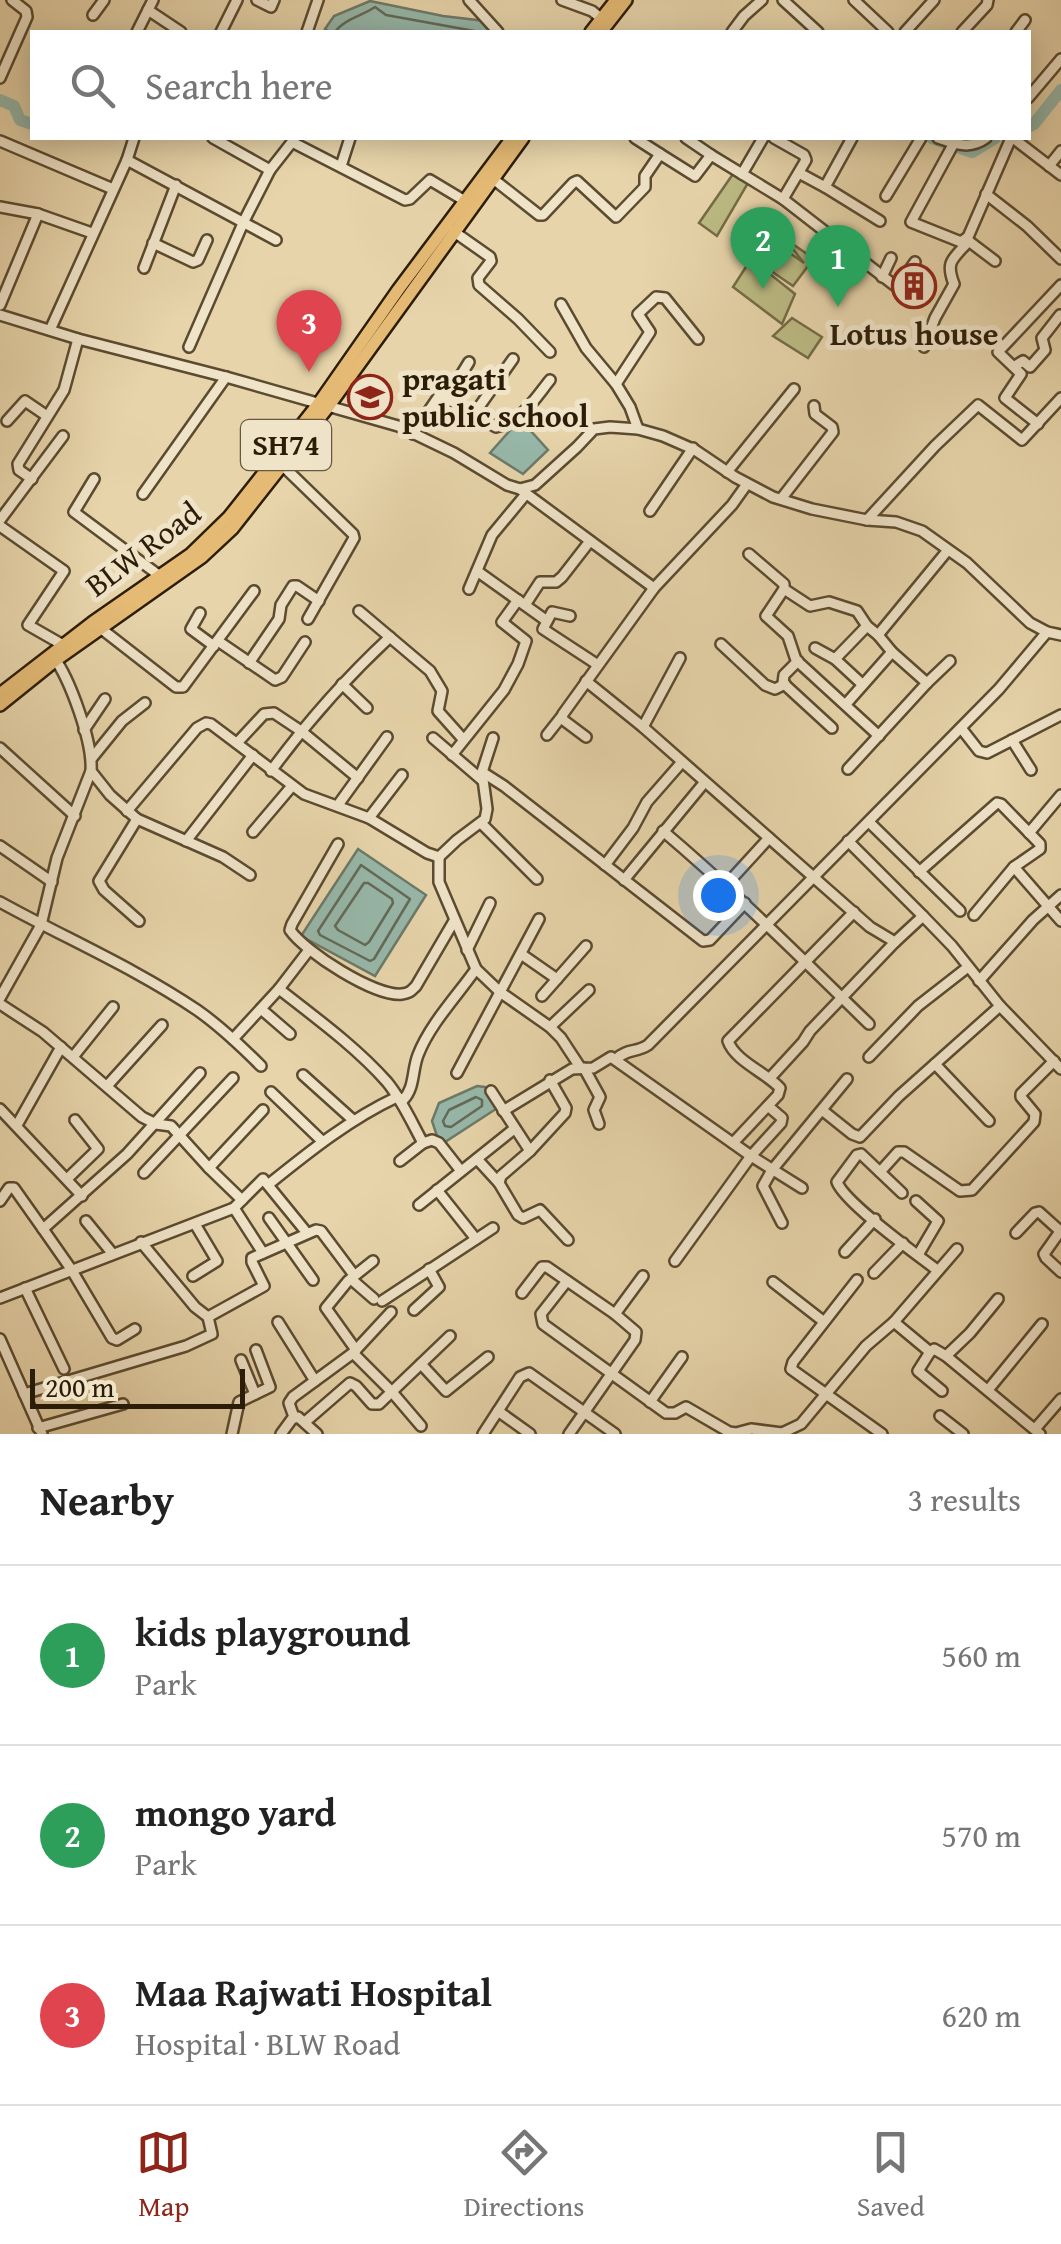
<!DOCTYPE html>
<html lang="en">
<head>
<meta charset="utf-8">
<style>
  :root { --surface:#fff; --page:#f6f6f6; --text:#222; --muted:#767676; --line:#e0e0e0; --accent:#8f2418 }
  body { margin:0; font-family:"Gentium Book Plus",serif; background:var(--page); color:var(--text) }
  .scale { position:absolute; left:30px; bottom:25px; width:215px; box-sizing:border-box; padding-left:10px; border:5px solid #2c1d08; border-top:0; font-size:28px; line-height:35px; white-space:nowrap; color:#2c1d08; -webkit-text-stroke:8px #efe3c8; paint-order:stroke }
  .you { position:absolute; left:718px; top:895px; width:35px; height:35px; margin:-25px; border:8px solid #fff; border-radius:50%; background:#1a73e8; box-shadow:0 0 0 15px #1a73e833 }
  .badge { display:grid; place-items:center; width:65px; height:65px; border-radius:50%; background:var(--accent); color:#fff; font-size:32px; font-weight:700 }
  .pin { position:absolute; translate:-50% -82px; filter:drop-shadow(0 2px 5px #0008) }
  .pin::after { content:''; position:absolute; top:52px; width:35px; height:30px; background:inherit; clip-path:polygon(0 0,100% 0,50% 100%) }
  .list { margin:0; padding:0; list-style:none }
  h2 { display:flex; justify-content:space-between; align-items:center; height:130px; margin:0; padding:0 40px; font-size:42px }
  h2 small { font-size:32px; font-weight:400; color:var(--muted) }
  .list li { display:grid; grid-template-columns:65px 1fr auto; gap:30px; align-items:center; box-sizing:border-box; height:180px; padding:0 40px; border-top:2px solid var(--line) }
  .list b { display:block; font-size:38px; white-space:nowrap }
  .list p { margin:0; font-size:32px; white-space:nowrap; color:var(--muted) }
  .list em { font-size:32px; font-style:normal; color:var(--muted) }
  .icon { flex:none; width:55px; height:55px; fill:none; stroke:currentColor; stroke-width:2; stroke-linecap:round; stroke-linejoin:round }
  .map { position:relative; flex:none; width:1061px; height:1434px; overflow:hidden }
  .search { position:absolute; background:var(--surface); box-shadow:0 5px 25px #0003; left:30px; right:30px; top:30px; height:110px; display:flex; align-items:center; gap:25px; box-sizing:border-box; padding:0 35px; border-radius:0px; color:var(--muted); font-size:38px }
  .sheet { height:670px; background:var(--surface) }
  nav { display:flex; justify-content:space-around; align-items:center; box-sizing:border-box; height:140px; border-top:2px solid var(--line); background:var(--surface); font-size:28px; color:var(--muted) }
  nav a { display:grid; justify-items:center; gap:5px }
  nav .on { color:var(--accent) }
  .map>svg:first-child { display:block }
  .green { fill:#bcbb84; stroke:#746c46; stroke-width:2.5 }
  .water { fill:#97b8aa; stroke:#6c7a69; stroke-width:2.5 }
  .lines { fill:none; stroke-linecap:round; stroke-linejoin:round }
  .shore { stroke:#626a59; stroke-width:2.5 }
  .river { stroke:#97b8aa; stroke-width:12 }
  .minor-casing { stroke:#5b4b30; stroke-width:14 }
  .major-casing { stroke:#2c1d08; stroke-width:16 }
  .minor { stroke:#efe3c8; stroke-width:9 }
  .major { stroke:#e4ba75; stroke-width:11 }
  .labels { text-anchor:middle; stroke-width:10; stroke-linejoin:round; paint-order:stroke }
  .shield { fill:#efe3c8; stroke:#665842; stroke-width:2.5 }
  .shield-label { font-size:30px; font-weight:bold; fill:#2c1d08 }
  .poi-label { font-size:32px; font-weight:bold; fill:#2c1d08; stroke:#efe3c8 }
  .street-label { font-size:32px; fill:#2c1d08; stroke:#efe3c8 }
</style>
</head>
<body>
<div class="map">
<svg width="1061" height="1434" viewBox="0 0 1061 1434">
  <rect width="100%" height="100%" fill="#e7d4aa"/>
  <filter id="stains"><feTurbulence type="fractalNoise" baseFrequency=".002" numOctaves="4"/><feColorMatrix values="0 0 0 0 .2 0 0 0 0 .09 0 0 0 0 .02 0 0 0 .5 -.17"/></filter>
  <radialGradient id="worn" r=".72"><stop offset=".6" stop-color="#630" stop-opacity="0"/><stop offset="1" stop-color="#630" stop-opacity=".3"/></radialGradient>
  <g class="green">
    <polygon points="733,174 748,183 717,236 699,223"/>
    <polygon points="763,234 804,263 784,238 833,272 826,286 808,266 793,286 748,255"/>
    <polygon points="751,259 795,294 782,324 733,287"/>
    <polygon points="792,318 822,337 808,358 773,336"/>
  </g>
  <g class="water">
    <polygon points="370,1 443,16 485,21 491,32 329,32 325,29 334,16"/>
    <polygon points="520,419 548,450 523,474 490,453"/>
    <polygon points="358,849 426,895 375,976 301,936"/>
    <polygon points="477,1086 485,1087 499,1107 445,1142 438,1139 432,1121 439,1103"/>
  </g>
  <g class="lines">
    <g class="shore">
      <path d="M335,32C344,19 362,16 375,7L386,15L480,32"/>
      <polygon points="361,865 410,899 374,959 370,961 320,935 318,931"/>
      <polygon points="364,883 368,883 392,899 393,903 369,942 365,945 338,930 335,926"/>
      <polygon points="476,1097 482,1100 482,1106 451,1127 445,1126 443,1121 449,1110"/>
    </g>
    <g class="river">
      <polyline points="0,100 14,106 20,120 32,124"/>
      <polyline points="1028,127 1034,124 1061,90"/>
      <polyline points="932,138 972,152 995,138"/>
    </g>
    <defs>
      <g id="minor">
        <polyline points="153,0 148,10 181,32"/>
        <polyline points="257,0 271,7 274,0"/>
        <polyline points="469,0 498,32"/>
        <polyline points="562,0 592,11 602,19"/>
        <polyline points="783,0 818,32"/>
        <polyline points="854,0 888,32"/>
        <polyline points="93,15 104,0"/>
        <polyline points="137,32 148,10"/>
        <polyline points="221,32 237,0"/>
        <polyline points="307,32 318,0"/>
        <polyline points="732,32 744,16 762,0"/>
        <polyline points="905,32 934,0"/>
        <polyline points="962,32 987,5 988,0"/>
        <polyline points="1016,32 1025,20"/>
        <polyline points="0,78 27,17 26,11 12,0"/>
        <polyline points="1028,98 1061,59"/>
        <polyline points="213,138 270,170"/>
        <polyline points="635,138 660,154"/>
        <polyline points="686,138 711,155"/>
        <polyline points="774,138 804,155 806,160 783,199"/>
        <polyline points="852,138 825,187 880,221"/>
        <path d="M938,138C956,144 970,150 986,138"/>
        <polyline points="1013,138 1061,175"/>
        <polyline points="0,141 113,189"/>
        <polyline points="954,143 911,222 961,242 968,237 1011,138"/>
        <polyline points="127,160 276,240"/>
        <polyline points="341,166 350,138"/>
        <polyline points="1049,166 1061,151"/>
        <polyline points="799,173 825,187"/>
        <polyline points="742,174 763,138"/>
        <polyline points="492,178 539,215 543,215 573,183 577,181 616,217 645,187 645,176 660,154 695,176 711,155 783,199 894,285 899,285 915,262"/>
        <polyline points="986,194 1027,226 1061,259"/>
        <polyline points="886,196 921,138"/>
        <polyline points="0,207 38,214 92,233"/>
        <polyline points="453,231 490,257 491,261 478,278 479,285 518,319 550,352"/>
        <polyline points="966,239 995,261"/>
        <polyline points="153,243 193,262 198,260 207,240"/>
        <polyline points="144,268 176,185"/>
        <polyline points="882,277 891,258"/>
        <polyline points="561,304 586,348 616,384 630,407 638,429"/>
        <polyline points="0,305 38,214"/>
        <polyline points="0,315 78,339 226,377 398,426 454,453 507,485 520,489 535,485 577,447 594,429 610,427 638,429 663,436 695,450 735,477 773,497 812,509 867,520 896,522 922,531 967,563 1030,623 1047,632 1061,635"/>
        <polyline points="50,330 127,160 134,138"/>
        <polyline points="189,347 244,221 270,170 292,142 405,200 410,199 430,180 465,201"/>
        <path d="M924,347L935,318L954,284C945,261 953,259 969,241"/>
        <polyline points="1015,366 1023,361 1030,367 1045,350 1042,338 1060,315"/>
        <polyline points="616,384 650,332 638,314 656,297 665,298 698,339"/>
        <polyline points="447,398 469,362"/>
        <polyline points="474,414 513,359"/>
        <polyline points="7,421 25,401 47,416"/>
        <polyline points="1038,424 1005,398 1021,374 998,352 1061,285"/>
        <path d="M413,434L439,396H443L496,427C522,421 534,400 550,380"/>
        <polyline points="283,466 353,534 354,538 308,619"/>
        <polyline points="727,472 794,389"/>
        <polyline points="32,479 19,470 18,464 64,390 78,339"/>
        <polyline points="94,479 74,512 160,576"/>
        <polyline points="520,489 654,588"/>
        <polyline points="143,494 226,377"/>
        <polyline points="781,499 833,432 832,427 815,414 814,406"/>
        <polyline points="650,511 693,448"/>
        <polyline points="0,520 63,436"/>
        <polyline points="867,520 935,446 978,405 1022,440 1061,398"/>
        <polyline points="0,526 64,571 28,625 63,645"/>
        <polyline points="749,554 784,584 784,589 766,616 788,636 796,660 879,736"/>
        <polyline points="477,571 547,621"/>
        <polyline points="469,589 492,535 526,494"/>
        <polyline points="784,589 810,606 829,602 857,611 867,626 878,635 892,652 927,683"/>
        <polyline points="525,605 540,582 556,582 562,577 590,541"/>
        <polyline points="359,611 430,671 442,691 438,711 463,739"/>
        <polyline points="200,613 191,629 214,646"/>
        <polyline points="570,616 552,612 543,629 598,665"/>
        <polyline points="99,627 176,687 183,687 254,591"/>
        <polyline points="878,635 948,550"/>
        <polyline points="218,641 275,680 282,677 305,642"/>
        <polyline points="721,644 765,685 775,689 785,684"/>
        <polyline points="815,648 835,659 862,684"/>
        <polyline points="835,659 867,626"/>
        <polyline points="798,661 784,675 783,683 832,728"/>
        <polyline points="249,663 279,619 281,605 293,586 297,586 319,601"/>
        <polyline points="586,681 643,727 870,927 895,942 923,916 952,946 1000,1006 1061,1069"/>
        <polyline points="342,684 367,708"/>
        <polyline points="846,704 892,652"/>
        <polyline points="643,727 680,658"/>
        <polyline points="961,728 979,751 987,753 1061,715"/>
        <polyline points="84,730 105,699"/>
        <polyline points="547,735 562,716"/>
        <polyline points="586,737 562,719 563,714 654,588 732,505 747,484"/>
        <polyline points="433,738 482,780"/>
        <polyline points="1012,740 1031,770"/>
        <polyline points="237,743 264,714 274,713 301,731 358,778"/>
        <polyline points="0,748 75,816"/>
        <polyline points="452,755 504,690 518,664 526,641 502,622 518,600"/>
        <polyline points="92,758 122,721 145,703"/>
        <polyline points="848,769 927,683 950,661"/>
        <polyline points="91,771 110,795 137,819 223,857 250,875"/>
        <path d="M271,771C307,722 346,678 390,637"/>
        <polyline points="482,772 504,786 703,941 710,940 745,903"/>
        <polyline points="338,805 387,737"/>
        <polyline points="127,811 197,728 206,723 211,724 304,794 369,818 427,853 439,857 457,840 485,819 487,809 482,772 493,738"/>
        <polyline points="369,818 402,775"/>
        <polyline points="137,819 99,881 104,890 139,921"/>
        <polyline points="869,822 960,911"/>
        <polyline points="482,824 537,879"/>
        <path d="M663,831C735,892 801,958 869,1024"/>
        <polyline points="253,832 292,786"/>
        <polyline points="1029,833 1061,795"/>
        <polyline points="186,841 253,755"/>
        <polyline points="848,841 923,916"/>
        <path d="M338,844L292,924L290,930C305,952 375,997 402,994C410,993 411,991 416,986L454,921"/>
        <polyline points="0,846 52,882"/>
        <polyline points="439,857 439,882 476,969 500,992 550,1027 561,1038 580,1067"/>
        <polyline points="605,865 633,828 647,802 682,762"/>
        <polyline points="919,872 997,803 1001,804 1040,844 1040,849 1014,867"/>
        <polyline points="624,880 704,783"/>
        <polyline points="726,885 769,838"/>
        <path d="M0,902C65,938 135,968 197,1010C220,1026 241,1046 261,1066"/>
        <polyline points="974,915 1014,867 1061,921"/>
        <polyline points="467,950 490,903"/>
        <polyline points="521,954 557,979"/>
        <polyline points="979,981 1033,920 1061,895"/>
        <path d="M279,989C316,1018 356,1047 387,1082C402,1100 412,1123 423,1143"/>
        <polyline points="542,996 586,946"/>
        <path d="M0,998L41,925L57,858L91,771C93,742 70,679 53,656"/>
        <polyline points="0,1004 43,1032 142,1117 156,1124 171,1126 209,1168 242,1200"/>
        <polyline points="261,1009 290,1034"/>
        <polyline points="550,1027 589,990"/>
        <polyline points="233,1039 279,989 309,950"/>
        <polyline points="73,1057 113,1007"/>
        <polyline points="869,1057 918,1006 968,967"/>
        <path d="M616,1059C628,1048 636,1053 648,1045L999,689L1047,632"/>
        <polyline points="935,1064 989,1121"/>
        <polyline points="584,1068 600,1097 594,1110 599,1124"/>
        <polyline points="457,1073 539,919"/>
        <polyline points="303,1075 353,1120"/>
        <polyline points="770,1078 803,1042 810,1031 895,942"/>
        <polyline points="550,1080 566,1108 565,1113 530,1151 501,1176 499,1183 518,1215 523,1218 540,1210 568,1240"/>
        <polyline points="107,1086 162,1025"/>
        <polyline points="491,1091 530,1151"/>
        <polyline points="271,1092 322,1141"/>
        <polyline points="0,1109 82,1196"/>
        <polyline points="822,1110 852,1134 860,1137 899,1096 1000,1006"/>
        <polyline points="503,1111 572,1069 593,1068 611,1057 751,1156 802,1188"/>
        <polyline points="17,1125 61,1047"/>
        <path d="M733,1143L778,1095L780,1088C765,1072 735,1061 728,1041L854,912"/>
        <polyline points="477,1159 499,1183"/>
        <polyline points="400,1161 423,1143 432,1140 439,1143 461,1171"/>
        <polyline points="209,1168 263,1110"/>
        <polyline points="880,1172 898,1152 904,1152 960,1191 972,1190 1034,1122 1035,1114 1021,1097 1021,1094 1054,1061"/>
        <polyline points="144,1173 233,1078"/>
        <polyline points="67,1179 98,1149 75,1120"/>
        <path d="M269,1184C310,1151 350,1119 397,1097L403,1100C415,1088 412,1070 418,1055C430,1024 457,996 476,969"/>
        <polyline points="437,1190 476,1239"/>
        <path d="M902,1193L861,1154L857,1155L837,1182C845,1203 915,1253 937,1270"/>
        <polyline points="0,1201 9,1188 14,1188 43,1229"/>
        <polyline points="916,1201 938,1221 918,1255"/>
        <polyline points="419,1205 514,1129"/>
        <polyline points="234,1208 263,1253"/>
        <polyline points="269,1218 313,1280"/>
        <polyline points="86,1221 112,1253"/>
        <polyline points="782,1223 763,1186 772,1170 847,1079"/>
        <polyline points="1061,1230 1044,1254 1046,1258 1061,1272"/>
        <polyline points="1016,1233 1035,1213 1039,1212 1060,1231"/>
        <polyline points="141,1242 195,1307 208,1317 264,1286 252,1262 252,1258 316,1230 321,1231 354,1275 351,1279 374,1299"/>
        <polyline points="845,1252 875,1219"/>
        <polyline points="675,1261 751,1156 781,1123 782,1118 768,1106"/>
        <polyline points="874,1273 903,1243"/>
        <polyline points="193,1276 217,1261 195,1224"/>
        <polyline points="857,1280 793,1362 791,1369 882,1434"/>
        <polyline points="567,1281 541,1314 543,1324 666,1413 675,1413 686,1407 729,1432 736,1433 751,1429 782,1433 801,1424 866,1346 894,1322"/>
        <polyline points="773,1282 823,1321"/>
        <polyline points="25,1288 64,1369"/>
        <polyline points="522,1293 542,1267 547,1267 615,1314 636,1332 635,1340 569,1434"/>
        <polyline points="0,1298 234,1208 263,1179 307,1233"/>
        <polyline points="382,1301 493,1228"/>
        <polyline points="414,1310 439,1287 429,1269"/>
        <polyline points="615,1314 643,1276"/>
        <polyline points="278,1322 315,1381"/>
        <polyline points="135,1329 117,1340 112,1338 71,1269 43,1229 127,1154 200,1073"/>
        <polyline points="0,1339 42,1434"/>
        <polyline points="356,1350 326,1308 348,1281 373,1261"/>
        <polyline points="930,1352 894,1322 957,1249"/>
        <polyline points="353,1353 392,1392 421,1426"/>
        <polyline points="946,1356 970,1333 998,1299"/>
        <polyline points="241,1360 255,1394"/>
        <polyline points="421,1364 446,1391 488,1357"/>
        <polyline points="988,1390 1042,1324"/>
        <polyline points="942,1391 918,1371 930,1352 934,1349 946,1356 1040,1434"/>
        <polyline points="24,1394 186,1346 212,1334 208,1317"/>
        <polyline points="650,1402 682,1357"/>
        <polyline points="498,1411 530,1434"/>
        <polyline points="940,1416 963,1434"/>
        <polyline points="294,1417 289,1403 293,1397 353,1353 391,1312"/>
        <polyline points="305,1422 350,1383 356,1386 372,1404 379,1404 450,1336"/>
        <polyline points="38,1428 123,1404"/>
        <polyline points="1035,1429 1061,1399"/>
        <polyline points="232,1434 239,1402 270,1387 256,1350"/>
        <polyline points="281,1434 292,1419 298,1417 317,1434"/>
        <polyline points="483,1434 520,1377 529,1373 615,1434"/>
      </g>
      <g id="major">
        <polyline points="591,32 616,0"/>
        <polyline points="601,32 626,0"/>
        <polyline points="0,694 93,622 191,554 229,517 319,403 398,290 512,138"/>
        <polyline points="0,705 56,660 202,557 232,529 328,407 523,138"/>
      </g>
    </defs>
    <use href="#minor" class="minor-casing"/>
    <use href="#major" class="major-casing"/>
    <use href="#minor" class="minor"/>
    <use href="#major" class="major"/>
  </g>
  <defs>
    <symbol id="building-ring" viewBox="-11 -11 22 22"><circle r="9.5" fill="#efe3c8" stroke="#8f2418" stroke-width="1.5"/><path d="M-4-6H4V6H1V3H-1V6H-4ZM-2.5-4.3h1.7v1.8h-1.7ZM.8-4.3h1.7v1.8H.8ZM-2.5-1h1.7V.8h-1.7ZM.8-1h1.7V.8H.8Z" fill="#8f2418"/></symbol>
    <symbol id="school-ring" viewBox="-11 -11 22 22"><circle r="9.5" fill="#efe3c8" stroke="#8f2418" stroke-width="1.5"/><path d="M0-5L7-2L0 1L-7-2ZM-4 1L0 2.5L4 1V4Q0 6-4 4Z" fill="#8f2418"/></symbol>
  </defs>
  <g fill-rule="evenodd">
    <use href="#building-ring" x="889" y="261" width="50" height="50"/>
    <use href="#school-ring" x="345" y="372" width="50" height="50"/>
  </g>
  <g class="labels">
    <rect class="shield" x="241" y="420" width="90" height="50" rx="8"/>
    <g class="shield-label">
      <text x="286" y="455">SH74</text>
    </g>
    <g class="poi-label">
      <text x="914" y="345">Lotus house</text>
      <text x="402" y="390" text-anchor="start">pragati<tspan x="402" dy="37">public school</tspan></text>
    </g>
    <g class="street-label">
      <text transform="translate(143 549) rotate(-37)" y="11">BLW Road</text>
    </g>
  </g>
  <rect width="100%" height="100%" filter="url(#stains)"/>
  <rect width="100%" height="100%" fill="url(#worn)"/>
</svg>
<div class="scale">200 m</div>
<div class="you"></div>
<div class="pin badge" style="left:838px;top:307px;background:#2e9e5b">1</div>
<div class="pin badge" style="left:763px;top:289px;background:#2e9e5b">2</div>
<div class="pin badge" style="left:309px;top:372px;background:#e0444e">3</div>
<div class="search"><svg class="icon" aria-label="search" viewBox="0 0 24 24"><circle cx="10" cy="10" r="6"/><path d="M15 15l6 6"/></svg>Search here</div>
</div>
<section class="sheet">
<h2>Nearby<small>3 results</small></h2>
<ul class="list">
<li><span class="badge" style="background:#2e9e5b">1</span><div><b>kids playground</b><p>Park</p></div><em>560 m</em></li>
<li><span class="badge" style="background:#2e9e5b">2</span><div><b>mongo yard</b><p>Park</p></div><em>570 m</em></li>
<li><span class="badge" style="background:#e0444e">3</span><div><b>Maa Rajwati Hospital</b><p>Hospital · BLW Road</p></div><em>620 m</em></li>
</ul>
</section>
<nav>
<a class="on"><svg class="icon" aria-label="map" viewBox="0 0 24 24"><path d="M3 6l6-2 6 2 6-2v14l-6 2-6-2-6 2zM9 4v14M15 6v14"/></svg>Map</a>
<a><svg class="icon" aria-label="directions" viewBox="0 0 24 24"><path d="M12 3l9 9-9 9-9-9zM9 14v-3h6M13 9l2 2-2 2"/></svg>Directions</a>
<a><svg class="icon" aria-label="saved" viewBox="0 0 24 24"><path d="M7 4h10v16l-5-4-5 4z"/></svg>Saved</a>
</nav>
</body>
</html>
